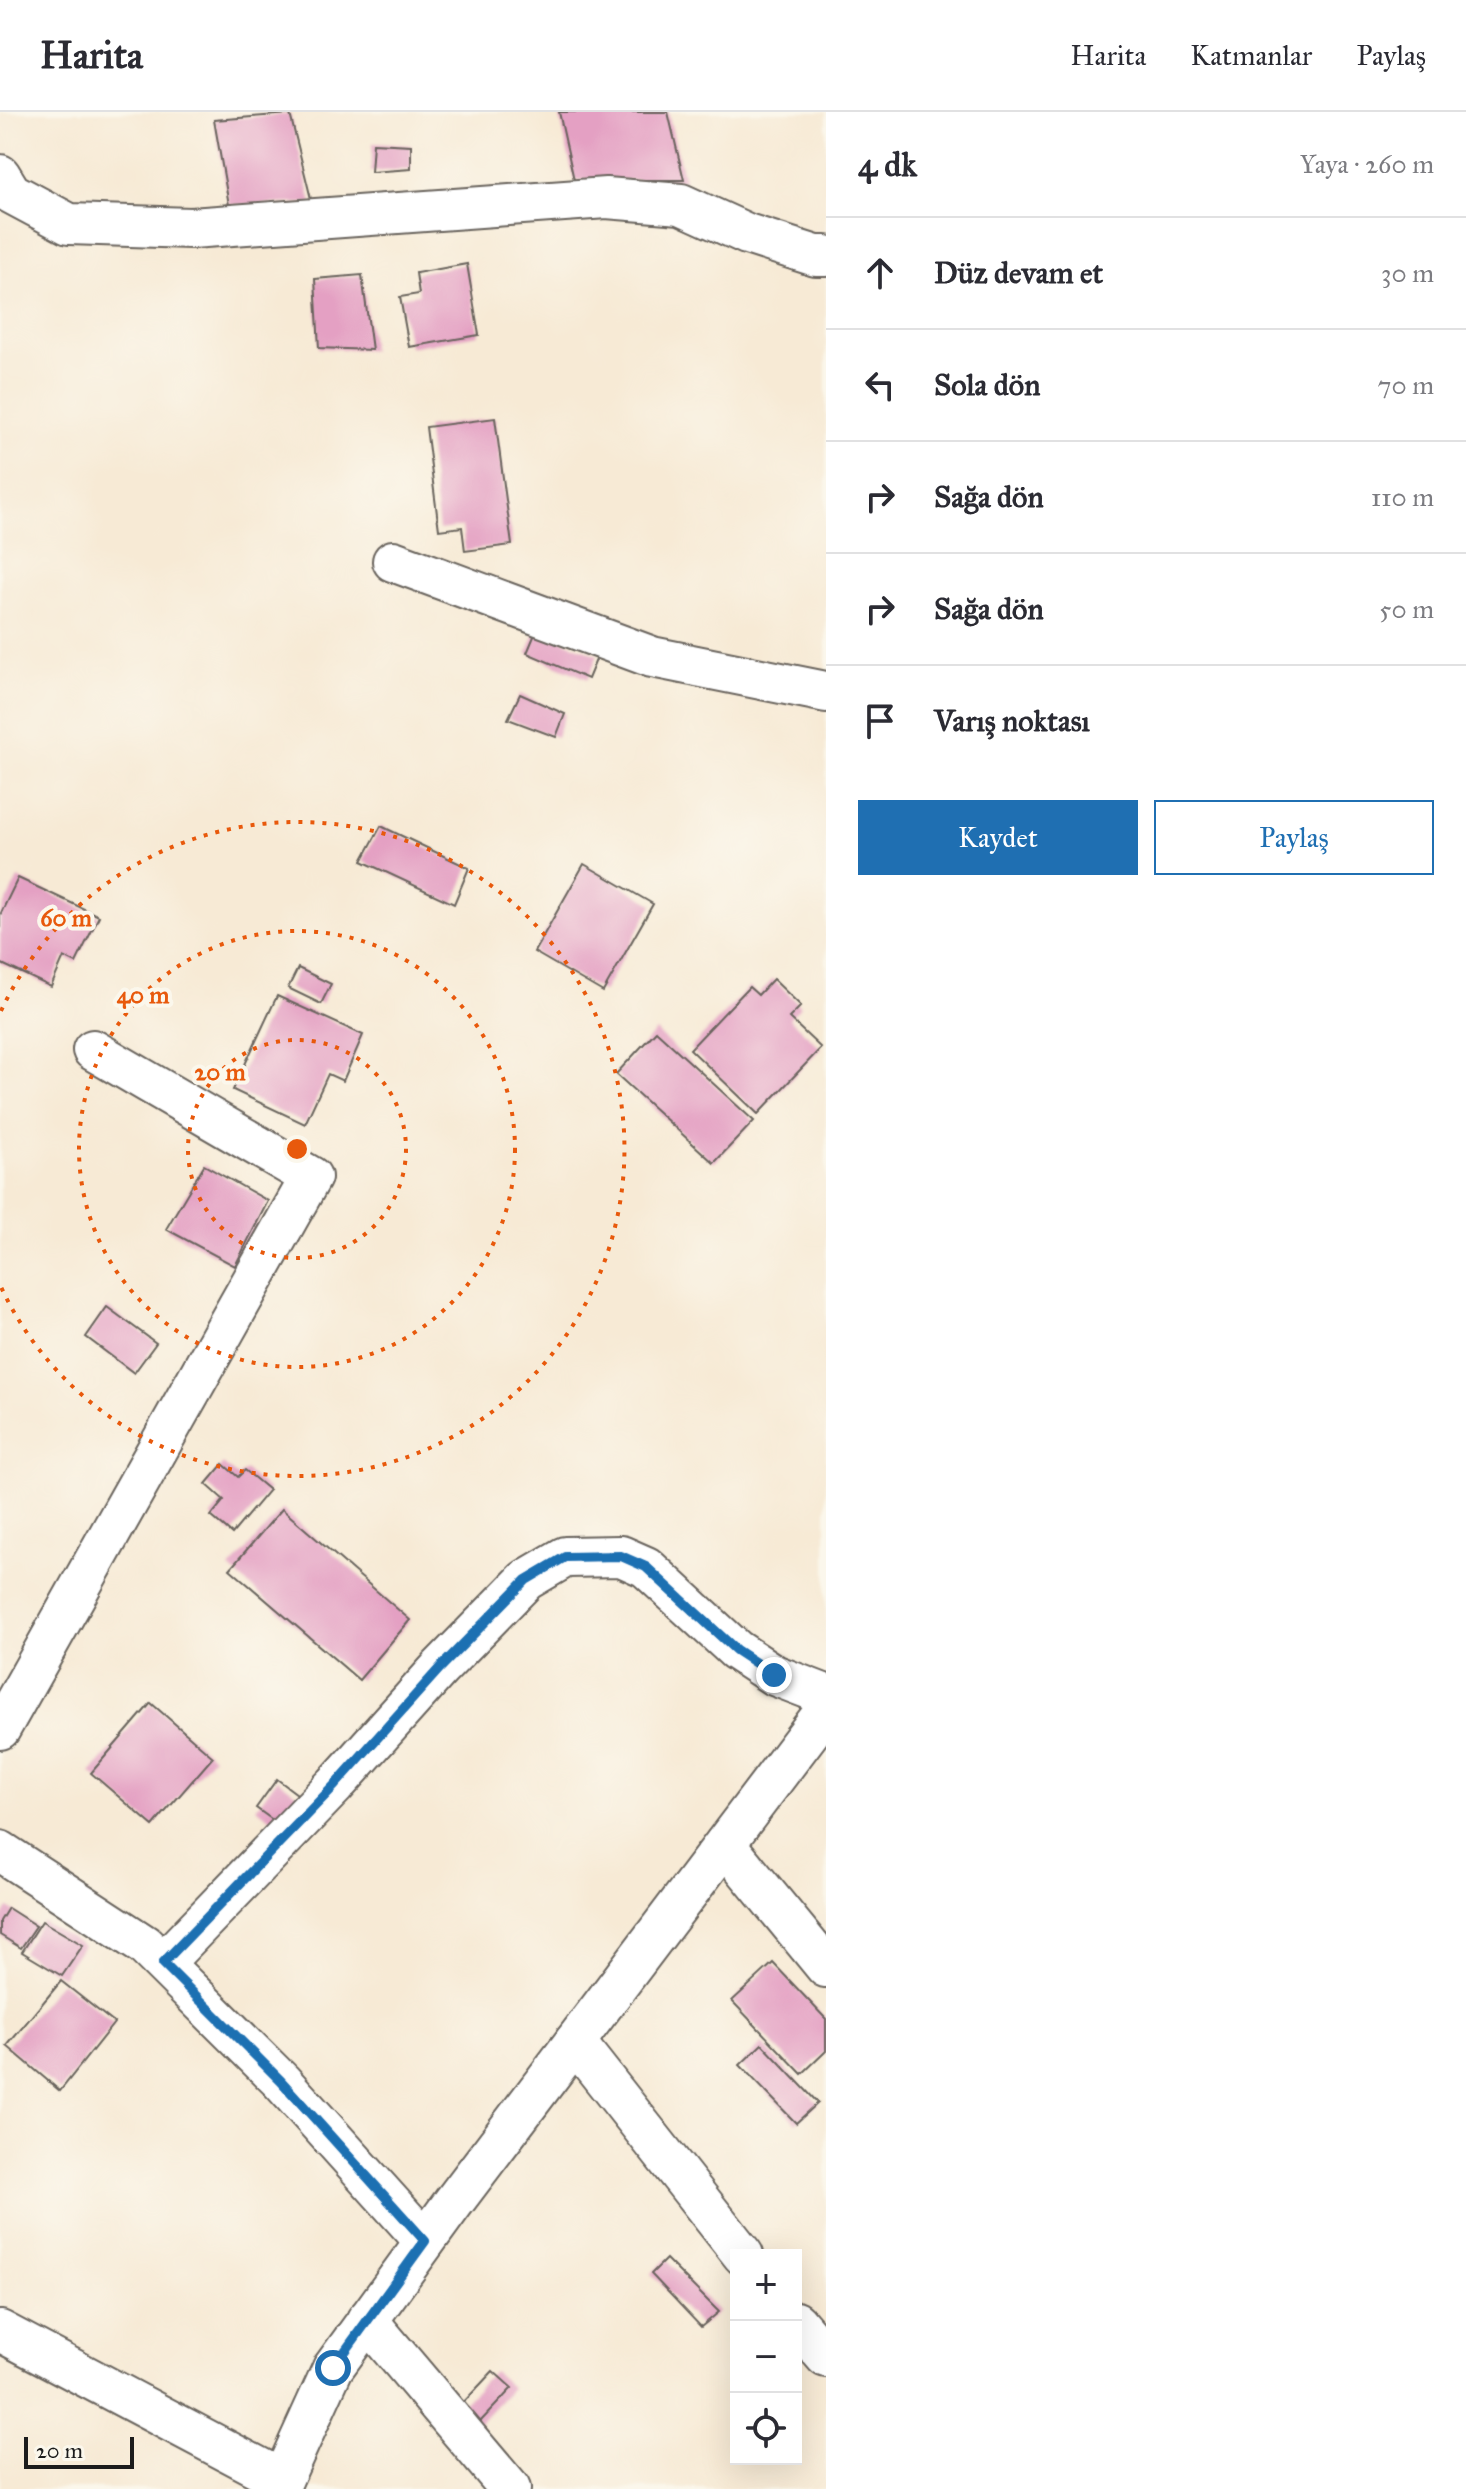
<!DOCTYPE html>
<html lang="tr">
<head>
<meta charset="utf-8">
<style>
  :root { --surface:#fff; --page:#f2f2f3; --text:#2b2b33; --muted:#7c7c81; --line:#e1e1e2; --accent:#1f6fb2 }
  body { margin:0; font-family:"IM FELL Great Primer",serif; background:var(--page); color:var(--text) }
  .controls { position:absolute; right:24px; bottom:24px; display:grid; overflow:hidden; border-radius:0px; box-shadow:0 8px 32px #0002 }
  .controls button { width:72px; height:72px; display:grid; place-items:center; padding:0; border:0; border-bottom:2px solid var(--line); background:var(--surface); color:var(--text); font:40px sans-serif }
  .scale { position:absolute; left:24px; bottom:20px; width:110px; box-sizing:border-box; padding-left:8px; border:4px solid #1c1c1c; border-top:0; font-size:22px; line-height:28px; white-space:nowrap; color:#1c1c1c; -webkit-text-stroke:6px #fbf7ec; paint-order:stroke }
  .stop { position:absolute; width:24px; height:24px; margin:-18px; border:6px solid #1f6fb2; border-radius:50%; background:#fff }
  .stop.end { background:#1f6fb2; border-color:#fff; box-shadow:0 2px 8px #0008 }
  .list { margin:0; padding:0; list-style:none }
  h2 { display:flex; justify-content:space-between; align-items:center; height:104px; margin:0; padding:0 32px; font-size:34px }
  h2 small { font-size:26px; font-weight:400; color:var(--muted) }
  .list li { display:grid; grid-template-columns:52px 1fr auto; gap:24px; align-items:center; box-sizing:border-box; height:112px; padding:0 32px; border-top:2px solid var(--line) }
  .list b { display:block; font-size:30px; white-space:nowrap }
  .list em { font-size:26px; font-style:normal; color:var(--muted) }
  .actions { display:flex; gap:16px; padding:24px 32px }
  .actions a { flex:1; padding:18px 0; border:2px solid var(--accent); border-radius:0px; text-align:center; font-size:28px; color:var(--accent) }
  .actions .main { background:var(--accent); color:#fff }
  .icon { flex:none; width:44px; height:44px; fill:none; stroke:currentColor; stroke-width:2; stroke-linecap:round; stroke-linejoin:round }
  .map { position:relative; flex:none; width:826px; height:2377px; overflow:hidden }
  header { display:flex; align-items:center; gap:48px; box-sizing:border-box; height:112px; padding:0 40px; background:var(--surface); border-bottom:2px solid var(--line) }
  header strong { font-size:38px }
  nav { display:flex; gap:44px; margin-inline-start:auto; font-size:28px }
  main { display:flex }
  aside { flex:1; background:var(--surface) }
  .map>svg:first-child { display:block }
  .building { fill:#e4a0c3 }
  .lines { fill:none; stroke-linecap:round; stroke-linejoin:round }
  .minor-casing { stroke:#69645d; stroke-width:44 }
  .minor { stroke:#fff; stroke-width:40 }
  .route { stroke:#1f6fb2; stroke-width:10 }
  .ring { fill:none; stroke:#e8590c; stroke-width:4; stroke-dasharray:4 8 }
  .centre { fill:#e8590c; stroke:#fbf7ec; stroke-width:4 }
  .ring-label { font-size:24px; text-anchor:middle; font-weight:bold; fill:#e8590c; stroke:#fbf7ec; stroke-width:8; stroke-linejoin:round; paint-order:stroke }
</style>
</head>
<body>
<header>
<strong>Harita</strong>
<nav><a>Harita</a><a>Katmanlar</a><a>Paylaş</a></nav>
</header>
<main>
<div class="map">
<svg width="826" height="2377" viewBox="0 0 826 2377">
  <rect width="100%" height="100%" fill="#fbf7ec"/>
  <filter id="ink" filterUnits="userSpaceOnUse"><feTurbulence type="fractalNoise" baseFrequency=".0125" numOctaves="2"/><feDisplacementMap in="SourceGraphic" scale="16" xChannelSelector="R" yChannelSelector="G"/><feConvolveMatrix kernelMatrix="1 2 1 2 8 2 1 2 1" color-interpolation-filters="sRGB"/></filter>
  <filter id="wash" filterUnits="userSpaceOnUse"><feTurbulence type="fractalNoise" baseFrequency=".006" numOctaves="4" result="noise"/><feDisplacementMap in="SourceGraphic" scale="32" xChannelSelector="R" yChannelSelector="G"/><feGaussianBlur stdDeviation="1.8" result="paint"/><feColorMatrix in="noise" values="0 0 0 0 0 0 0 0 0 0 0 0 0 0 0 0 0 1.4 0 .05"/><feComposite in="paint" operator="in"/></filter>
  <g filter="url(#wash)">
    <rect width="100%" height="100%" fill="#f7ead5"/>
    <g id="blocks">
      <g class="building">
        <polygon points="559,0 668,0 684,68 574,68"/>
        <polygon points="290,2 312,91 229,93 214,8"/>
        <polygon points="373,31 411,33 411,57 371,60"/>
        <polygon points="467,152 479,223 409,235 400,185 419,182 416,161"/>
        <polygon points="362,163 372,238 319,236 315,167"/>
        <polygon points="495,306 512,433 465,439 462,415 439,418 426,315"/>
        <polygon points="537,517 598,543 588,567 527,541"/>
        <polygon points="520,582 565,602 556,625 508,607"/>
        <polygon points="381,714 469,756 454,792 362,749"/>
        <polygon points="584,752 653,792 603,880 534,840"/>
        <polygon points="18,766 99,804 76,851 64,845 51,875 0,851 0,803"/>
        <polygon points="298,856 331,872 321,892 288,876"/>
        <polygon points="773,867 801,894 789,906 821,936 758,1002 690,937 749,875 758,883"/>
        <polygon points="277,884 363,923 343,969 328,962 305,1012 233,978"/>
        <polygon points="656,919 754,1009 714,1051 616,962"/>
        <polygon points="204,1053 268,1089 235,1154 166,1117"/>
        <polygon points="107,1195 156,1231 134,1261 86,1225"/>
        <polygon points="223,1352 238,1365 245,1358 269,1378 232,1422 211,1404 224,1388 206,1372"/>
        <polygon points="282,1397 410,1508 359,1568 230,1457"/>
        <polygon points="151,1591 213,1645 153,1714 91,1661"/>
        <polygon points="277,1667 305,1688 284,1716 256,1696"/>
        <polygon points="8,1796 36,1814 21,1836 0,1823 0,1809"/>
        <polygon points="42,1809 83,1833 62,1864 22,1840"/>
        <polygon points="773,1851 826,1907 826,1939 802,1962 732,1889"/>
        <polygon points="61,1869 114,1911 60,1979 7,1934"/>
        <polygon points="762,1932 818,1991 796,2011 740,1953"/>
        <polygon points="666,2147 719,2200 701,2215 651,2162"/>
        <polygon points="493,2259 512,2276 479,2311 460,2294"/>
      </g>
    </g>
  </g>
  <g filter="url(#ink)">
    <use href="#blocks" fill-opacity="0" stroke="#69645d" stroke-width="2"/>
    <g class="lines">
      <defs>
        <g id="minor">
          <polyline points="0,63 11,81 69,112 191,116 606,86 681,92 747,122 816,144 826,144"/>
          <polyline points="393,449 652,545 826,580"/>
          <polyline points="0,1617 311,1065 93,938"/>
          <polyline points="725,1732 826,1855"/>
          <polyline points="0,1739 144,1833 281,1969 425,2129"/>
          <polyline points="163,1851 335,1673 440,1556 526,1468 565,1445 621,1444 646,1455 736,1538 774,1563 826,1583"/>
          <polyline points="575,1930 743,2143"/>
          <polyline points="367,2208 510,2377"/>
          <polyline points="796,2210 826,2245"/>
          <polyline points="0,2219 282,2368"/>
          <polyline points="278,2377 333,2256 453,2091 826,1598"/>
        </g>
      </defs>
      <use href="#minor" class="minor-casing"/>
      <use href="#minor" class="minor"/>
    </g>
  </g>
  <g class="lines" filter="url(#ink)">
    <polyline class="route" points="333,2256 425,2129 281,1969 163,1851 335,1673 440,1556 526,1468 565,1445 621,1444 646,1455 736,1538 774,1563"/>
  </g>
  <g class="ring">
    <circle cx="297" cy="1037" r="109"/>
    <circle cx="297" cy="1037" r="218"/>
    <path d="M1 899A327 327 0 1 1 1 1175"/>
  </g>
  <circle cx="297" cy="1037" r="12" class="centre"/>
  <g class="ring-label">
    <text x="66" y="814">60 m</text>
    <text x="143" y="891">40 m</text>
    <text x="220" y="968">20 m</text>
  </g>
</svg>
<div class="controls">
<button>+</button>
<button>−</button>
<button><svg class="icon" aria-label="locate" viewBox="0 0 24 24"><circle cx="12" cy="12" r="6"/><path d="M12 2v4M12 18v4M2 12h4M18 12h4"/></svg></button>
</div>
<div class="scale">20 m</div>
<div class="stop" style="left:333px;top:2256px"></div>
<div class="stop end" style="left:774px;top:1563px"></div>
</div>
<aside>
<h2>4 dk<small>Yaya · 260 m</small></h2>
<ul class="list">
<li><svg class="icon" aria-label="ahead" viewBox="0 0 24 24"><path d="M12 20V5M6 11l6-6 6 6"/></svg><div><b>Düz devam et</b></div><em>30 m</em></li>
<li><svg class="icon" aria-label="left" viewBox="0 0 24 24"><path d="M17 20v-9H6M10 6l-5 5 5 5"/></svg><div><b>Sola dön</b></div><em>70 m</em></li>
<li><svg class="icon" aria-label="right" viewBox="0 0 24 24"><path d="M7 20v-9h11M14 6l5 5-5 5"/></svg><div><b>Sağa dön</b></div><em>110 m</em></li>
<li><svg class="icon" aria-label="right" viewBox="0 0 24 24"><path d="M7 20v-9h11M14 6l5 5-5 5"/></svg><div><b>Sağa dön</b></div><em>50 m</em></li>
<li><svg class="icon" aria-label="arrive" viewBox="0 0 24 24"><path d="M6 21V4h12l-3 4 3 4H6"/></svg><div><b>Varış noktası</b></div></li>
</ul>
<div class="actions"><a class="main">Kaydet</a><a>Paylaş</a></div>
</aside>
</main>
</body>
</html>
